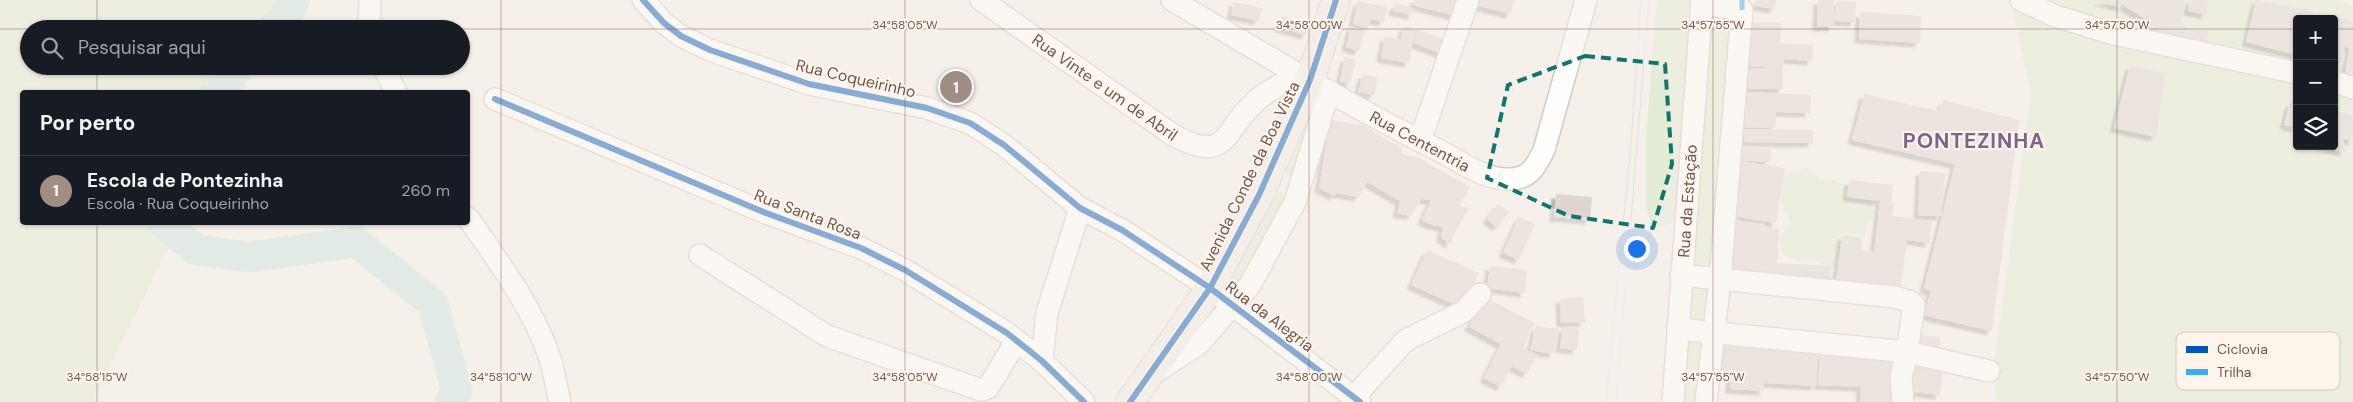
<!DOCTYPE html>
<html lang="pt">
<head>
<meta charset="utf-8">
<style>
  :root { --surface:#171b24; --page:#242831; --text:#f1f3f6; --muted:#9ea1a6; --line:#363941; --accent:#a08d84 }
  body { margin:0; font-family:"DM Sans",sans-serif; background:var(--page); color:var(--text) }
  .controls { position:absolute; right:15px; top:15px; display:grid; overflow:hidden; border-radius:5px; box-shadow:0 1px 4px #0004 }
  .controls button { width:45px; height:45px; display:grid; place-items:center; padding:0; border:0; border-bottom:1px solid var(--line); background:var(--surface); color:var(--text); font:25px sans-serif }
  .you { position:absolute; left:1636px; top:248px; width:18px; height:18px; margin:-12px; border:4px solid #fff; border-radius:50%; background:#1a73e8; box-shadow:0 0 0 8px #1a73e833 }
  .badge { display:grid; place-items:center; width:32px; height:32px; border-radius:50%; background:var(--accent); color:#fff; font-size:16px; font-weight:700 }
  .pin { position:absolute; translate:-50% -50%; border:2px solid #fff; box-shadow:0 1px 5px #0006 }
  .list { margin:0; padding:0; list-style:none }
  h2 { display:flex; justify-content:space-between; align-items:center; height:65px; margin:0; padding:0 20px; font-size:21px }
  h2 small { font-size:16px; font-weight:400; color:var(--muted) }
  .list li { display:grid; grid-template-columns:32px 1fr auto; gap:15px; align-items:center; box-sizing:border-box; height:70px; padding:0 20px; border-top:1px solid var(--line) }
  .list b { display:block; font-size:19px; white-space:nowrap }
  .list p { margin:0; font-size:16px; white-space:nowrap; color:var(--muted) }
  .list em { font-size:16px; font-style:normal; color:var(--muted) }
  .icon { flex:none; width:28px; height:28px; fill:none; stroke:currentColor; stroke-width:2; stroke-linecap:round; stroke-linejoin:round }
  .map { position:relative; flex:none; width:2353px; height:402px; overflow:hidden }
  .search { position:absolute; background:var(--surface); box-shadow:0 1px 4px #0004; left:20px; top:20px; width:450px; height:55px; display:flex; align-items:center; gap:12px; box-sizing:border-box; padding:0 18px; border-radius:28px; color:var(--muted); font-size:19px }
  .panel { position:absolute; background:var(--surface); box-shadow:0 1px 4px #0004; left:20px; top:90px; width:450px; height:135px; border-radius:5px }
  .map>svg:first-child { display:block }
  .green { fill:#e4ebd6; fill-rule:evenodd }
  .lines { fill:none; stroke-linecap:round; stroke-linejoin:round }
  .river { stroke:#cde5e4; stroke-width:31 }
  .building { fill:#dfd6d0; filter:url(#shadow) }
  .minor-casing { stroke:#d3ccc6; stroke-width:24 }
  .primary-casing { stroke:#d4cbc7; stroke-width:30 }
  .minor { stroke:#fefdfc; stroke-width:21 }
  .primary { stroke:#f1ece6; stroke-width:28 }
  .tram { stroke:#e4e2e4; stroke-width:1 }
  .quiet { stroke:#3fa9f5; stroke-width:5; stroke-dasharray:10 5; stroke-linecap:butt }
  .cycleway-casing { stroke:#fdf5ec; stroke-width:9 }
  .cycleway { stroke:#0057b8; stroke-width:6 }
  .marked { fill:none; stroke:#0f766e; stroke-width:4; stroke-dasharray:10 6; stroke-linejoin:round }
  .ticks { fill:none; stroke:#71574d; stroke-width:1; stroke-opacity:0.45 }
  .labels { text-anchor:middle; stroke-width:4; stroke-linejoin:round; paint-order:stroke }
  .street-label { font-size:16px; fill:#71574d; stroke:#fdf5ec }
  .district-label { font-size:21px; font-weight:bold; letter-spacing:1px; fill:#7c658d; stroke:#fdf5ec }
  .key { fill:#fdf5ec; stroke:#d3c6bc; stroke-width:1 }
  .key-label { font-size:14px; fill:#71574d }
  .ticks-label { font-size:12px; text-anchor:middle; fill:#71574d; stroke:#fdf5ec; stroke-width:4; stroke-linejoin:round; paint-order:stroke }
</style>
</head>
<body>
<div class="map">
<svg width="2353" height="402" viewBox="0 0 2353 402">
  <defs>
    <filter id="shadow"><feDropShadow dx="-4.5" dy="4.5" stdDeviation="1" flood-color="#0004"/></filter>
  </defs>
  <rect width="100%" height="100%" fill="#f6f0ea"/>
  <g class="green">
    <polygon points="0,0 287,0 274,29 29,29 29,66 255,66 243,92 22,92 22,222 180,223 93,402 0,402"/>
    <polygon points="1657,0 1693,0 1679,221 1653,229 1646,207 1646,138"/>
    <polygon points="1707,0 1752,0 1701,402 1681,402"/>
    <path d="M2010,0H2336L2353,5V402H1996L1994,365L2031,93ZM2297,19H2334V146H2297Z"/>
    <polygon points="1315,110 1292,176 1288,177 1285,171"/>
    <polygon points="1807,168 1819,179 1835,181 1861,193 1875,208 1864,235 1845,233 1829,239 1844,242 1834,268 1812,260 1797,261 1783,255 1778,238 1791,222 1787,217 1779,194 1786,172"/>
    <polygon points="1279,192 1284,194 1285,199 1236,290 1231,290 1228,286 1228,282 1276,194"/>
  </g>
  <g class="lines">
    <g class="river">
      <polyline points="273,29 291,9 294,0"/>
      <polyline points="216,92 239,66"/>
      <polyline points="162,222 196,250 249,257 356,242 433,304 457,391 450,402"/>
    </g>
  </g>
  <g class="building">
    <polygon points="1414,0 1459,0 1455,16 1413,5"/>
    <polygon points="1472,0 1510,0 1514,1 1510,14 1471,4"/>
    <polygon points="1755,0 1776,0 1775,9 1754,6"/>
    <polygon points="1818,0 1834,0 1833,27 1817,27"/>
    <polygon points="2096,0 2122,0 2121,7"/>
    <polygon points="2126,0 2187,0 2180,20 2187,29 2209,30 2206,45 2142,32 2145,19 2124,6"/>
    <polygon points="2190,0 2208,0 2206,15 2188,11"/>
    <polygon points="2256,0 2313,11 2311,19 2297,19 2297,55 2246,42"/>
    <polygon points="1358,1 1387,7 1384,22 1370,19 1368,29 1353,24"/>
    <polygon points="1836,1 1856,2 1855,22 1834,21"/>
    <polygon points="1234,2 1262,8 1259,21 1231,15"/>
    <polygon points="1395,4 1414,8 1412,15 1393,11"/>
    <polygon points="1860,12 1921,16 1920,43 1859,39"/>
    <polygon points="2320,14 2353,21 2353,74 2345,72 2350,48 2345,47 2343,60 2334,58 2334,19 2319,19"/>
    <polygon points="1282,16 1309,24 1306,35 1278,27"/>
    <polygon points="1749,22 1781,23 1780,43 1813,45 1812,61 1784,59 1783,68 1747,66"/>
    <polygon points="1351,26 1365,30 1359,51 1346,47"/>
    <polygon points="1404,26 1419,30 1448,41 1442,54 1414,43 1419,30 1413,41 1409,63 1381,58 1385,36 1406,40 1401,38"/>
    <polygon points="1345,57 1356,60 1350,84 1340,81"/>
    <polygon points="2130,65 2165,74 2156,137 2114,128"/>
    <polygon points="1783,68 1783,89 1749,89 1748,69"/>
    <polygon points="950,70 965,72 962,104 947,102"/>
    <polygon points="1363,74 1378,77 1374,95 1358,92"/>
    <polygon points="1744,92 1811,95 1810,113 1776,112 1775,128 1742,127"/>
    <polygon points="1864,94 1938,111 1944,100 2019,120 1992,331 1923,315 1931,291 1924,288 1955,164 1852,140"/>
    <polygon points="2290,102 2297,103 2297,128 2284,125"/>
    <polygon points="2334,111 2353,115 2353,141 2343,139 2346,152 2319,147 2334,146"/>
    <polygon points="1330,120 1364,126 1402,148 1401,154 1417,157 1470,187 1459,206 1469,208 1452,237 1451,244 1441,238 1443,227 1429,224 1422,220 1431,200 1421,199 1411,216 1397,213 1400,201 1367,182 1359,197 1336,193 1334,196 1319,188"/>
    <polygon points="1744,129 1813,130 1813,143 1744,142"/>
    <polygon points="1735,148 1771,149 1770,162 1734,160"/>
    <polygon points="1740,161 1785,168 1776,223 1731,216"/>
    <polygon points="1920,171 1945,173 1941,216 1918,216"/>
    <polygon points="1849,180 1893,185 1891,202 1884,202 1894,203 1892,216 1932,221 1930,243 1907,240 1900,292 1836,282 1842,235 1862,238 1861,250 1874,252 1880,201 1847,197"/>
    <polygon points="1556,194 1592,197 1590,220 1554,217"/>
    <polygon points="1498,204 1509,212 1497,227 1487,219"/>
    <polygon points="1519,217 1535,224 1519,260 1503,253"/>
    <polygon points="1733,220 1765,224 1764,228 1779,229 1777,263 1831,266 1830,283 1730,277"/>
    <polygon points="1427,250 1479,273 1463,308 1411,285"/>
    <polygon points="1490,266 1527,270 1525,293 1487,288"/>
    <polygon points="1484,297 1535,323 1523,348 1537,355 1527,374 1512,366 1501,387 1484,378 1501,344 1469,327"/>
    <polygon points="1583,297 1585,322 1561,323 1560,299"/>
    <polygon points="1536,326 1558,329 1554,354 1530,350"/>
    <polygon points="1563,327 1579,329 1577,350 1560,348"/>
    <polygon points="1921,335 1940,337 1939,355 1919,353"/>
    <polygon points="1717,346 1818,351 1816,386 1764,383 1764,391 1730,389 1731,373 1716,372"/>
    <polygon points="1820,352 1897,357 1892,402 1860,402 1861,387 1818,385"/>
    <polygon points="1908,362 1943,367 1940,395 1904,391"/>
  </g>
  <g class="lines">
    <defs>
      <g id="minor">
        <polyline points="370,0 369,23 370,29"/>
        <polyline points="643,0 664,23 681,36 710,50 809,84 927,108 970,123 1004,145 1080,208 1122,230 1210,288 1360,402"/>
        <path d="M981,0L1173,135C1229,165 1222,131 1255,102C1268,90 1286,82 1302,75"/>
        <path d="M1172,0C1260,52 1348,105 1440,151C1461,162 1485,180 1509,179C1530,179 1536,166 1544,150L1586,0"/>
        <polyline points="2021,0 2055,16 2114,34 2297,73"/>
        <polyline points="1702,4 1742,10 1720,279 1706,402"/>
        <polyline points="383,66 396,92"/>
        <polyline points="2334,82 2353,88"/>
        <polyline points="495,99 766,213 861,248 905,270 1007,333 1042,361 1084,402"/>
        <polyline points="1420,141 1468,0"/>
        <path d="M468,218C496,258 532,307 548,353C554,369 556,386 560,402"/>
        <polyline points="700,255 827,336 981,390 988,388 1016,341"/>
        <polyline points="1681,275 1895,297 1911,302 1914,305 1907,352 1901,378 1903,402"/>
        <polyline points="1678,329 1907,352 1989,371"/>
        <polyline points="1042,361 1047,313 1080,208"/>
        <polyline points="1154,373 1199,344 1250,285 1295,202 1329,91"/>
        <polyline points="1354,397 1406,340 1463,312 1480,294"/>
        <polyline points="1673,402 1702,0"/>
      </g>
      <polyline id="primary" points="1130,402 1210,288 1259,195 1310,80 1336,0"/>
    </defs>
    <use href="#minor" class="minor-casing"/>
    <use href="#primary" class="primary-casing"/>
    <use href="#minor" class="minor"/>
    <use href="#primary" class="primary"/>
    <g class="tram">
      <polyline points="1606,402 1631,144 1641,0"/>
      <polyline points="1616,402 1649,0"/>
    </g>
    <polyline class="quiet" points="1742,10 1742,0"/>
    <defs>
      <g id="cycleway">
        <polyline points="643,0 664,23 681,36 710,50 809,84 927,108 970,123 1004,145 1080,208 1122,230 1210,288 1360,402"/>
        <polyline points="495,99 766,213 861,248 905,270 1007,333 1042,361 1084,402"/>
        <polyline points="1130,402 1210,288 1259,195 1310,80 1336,0"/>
      </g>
    </defs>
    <use href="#cycleway" class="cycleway-casing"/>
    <use href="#cycleway" class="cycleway"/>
  </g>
  <path d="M0 0H2353V402H0ZM1585,56L1665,64L1672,164L1653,228L1569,216L1487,178L1508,85Z" fill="#f6f0ea" fill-opacity=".55" fill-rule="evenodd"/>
  <path class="marked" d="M1585,56L1665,64L1672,164L1653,228L1569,216L1487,178L1508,85Z"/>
  <path class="ticks" d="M97,0V29M501,0V402M905,0V402M1309,0V402M1713,0V402M2117,0V402M0,29H29M461,29H2297M2334,29H2353M97,66V92M97,222V402"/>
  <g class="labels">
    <g class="street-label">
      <text transform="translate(856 78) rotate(13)" y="6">Rua Coqueirinho</text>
      <text transform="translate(1105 87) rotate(35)" y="6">Rua Vinte e um de Abril</text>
      <text transform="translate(1420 141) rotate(28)" y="6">Rua Cententria</text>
      <text transform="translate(1249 176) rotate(-64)" y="6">Avenida Conde da Boa Vista</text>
      <text transform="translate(1687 201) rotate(-86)" y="6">Rua da Estação</text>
      <text transform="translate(808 214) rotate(21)" y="6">Rua Santa Rosa</text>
      <text transform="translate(1270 316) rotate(37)" y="6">Rua da Alegria</text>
    </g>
    <g class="district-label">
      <text x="1974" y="148">PONTEZINHA</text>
    </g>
  </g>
  <rect x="2176" y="332" width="164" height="58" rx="8" class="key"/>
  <rect x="2186" y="346" width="22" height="7" fill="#0057b8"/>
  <rect x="2186" y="369" width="22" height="6" fill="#3fa9f5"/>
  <g class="key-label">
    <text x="2217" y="354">Ciclovia</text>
    <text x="2217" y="377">Trilha</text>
  </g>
  <g class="ticks-label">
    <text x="905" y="29">34°58'05"W</text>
    <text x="1309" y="29">34°58'00"W</text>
    <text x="1713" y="29">34°57'55"W</text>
    <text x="2117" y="29">34°57'50"W</text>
    <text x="97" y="381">34°58'15"W</text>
    <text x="501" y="381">34°58'10"W</text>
    <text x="905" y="381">34°58'05"W</text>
    <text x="1309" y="381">34°58'00"W</text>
    <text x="1713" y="381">34°57'55"W</text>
    <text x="2117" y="381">34°57'50"W</text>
  </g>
</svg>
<div class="controls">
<button>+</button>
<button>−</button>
<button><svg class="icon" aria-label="layers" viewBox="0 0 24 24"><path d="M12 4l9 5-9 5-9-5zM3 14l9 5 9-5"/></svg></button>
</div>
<div class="you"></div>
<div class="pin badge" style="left:956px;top:87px">1</div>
<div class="search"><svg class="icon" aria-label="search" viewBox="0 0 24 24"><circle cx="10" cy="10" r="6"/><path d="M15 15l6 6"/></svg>Pesquisar aqui</div>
<section class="panel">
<h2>Por perto<small></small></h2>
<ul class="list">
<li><span class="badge">1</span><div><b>Escola de Pontezinha</b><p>Escola · Rua Coqueirinho</p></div><em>260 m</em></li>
</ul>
</section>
</div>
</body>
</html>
